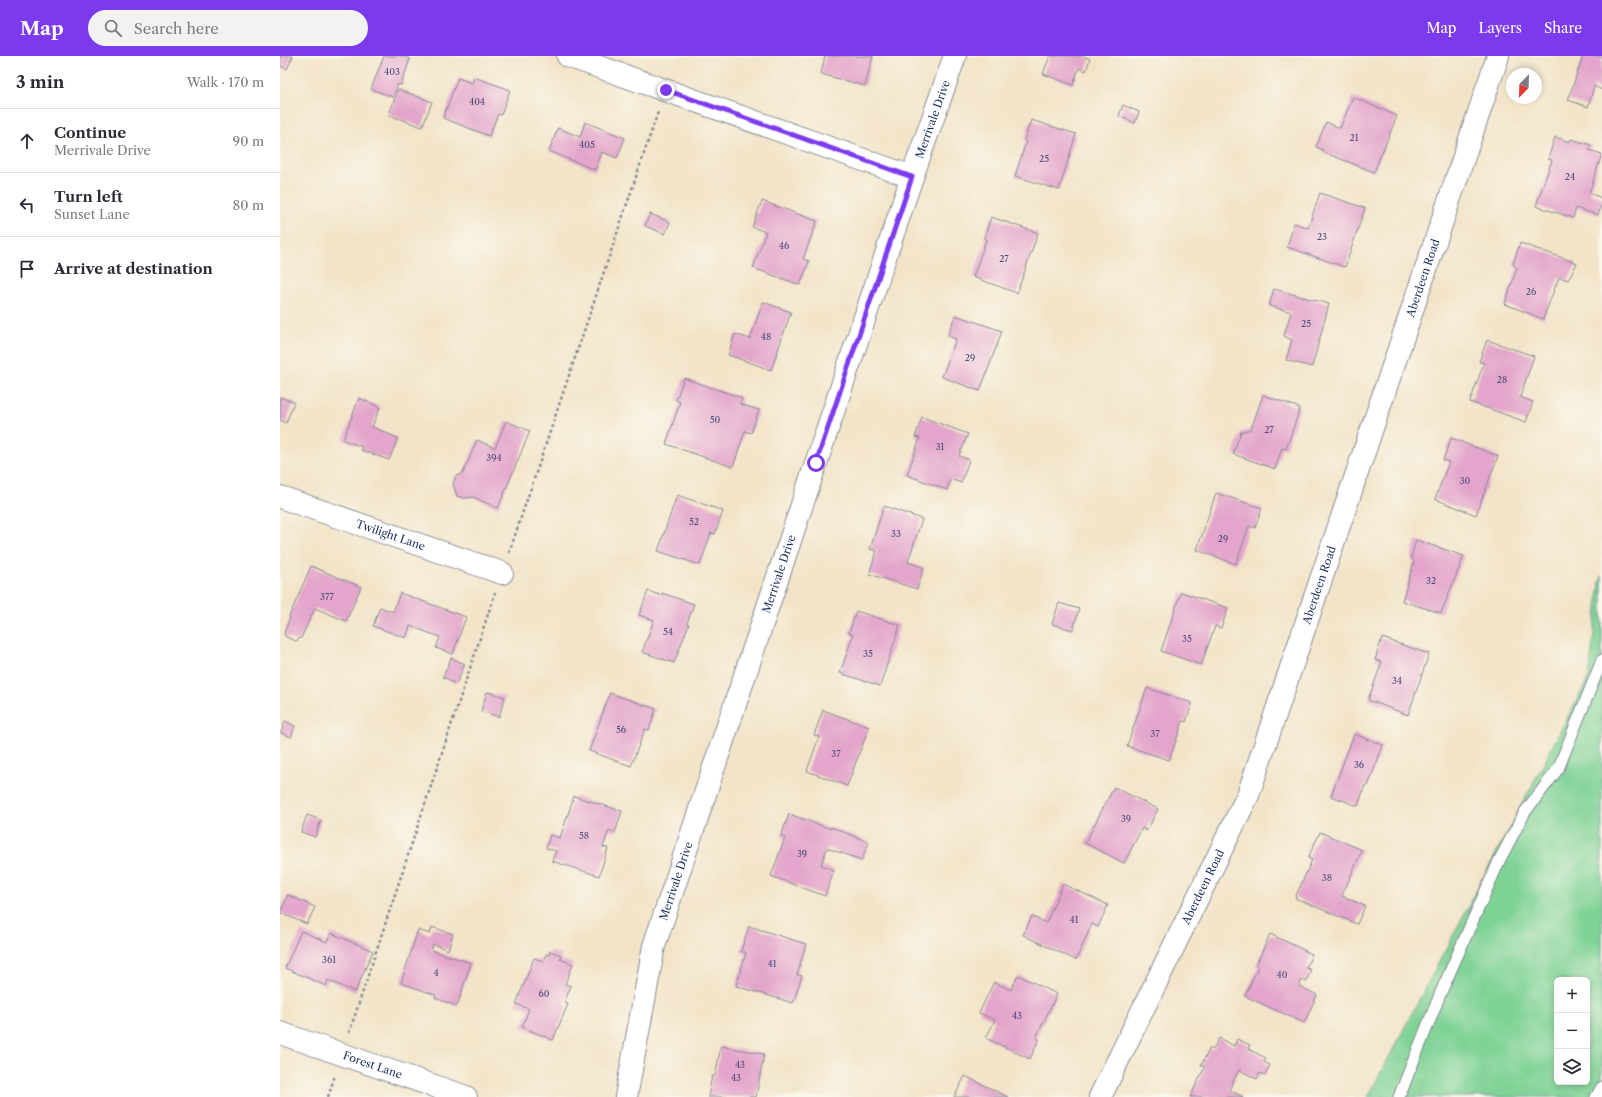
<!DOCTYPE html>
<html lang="en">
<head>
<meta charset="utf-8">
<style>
  :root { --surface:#fff; --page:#f2f2f3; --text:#2b2b33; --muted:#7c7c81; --line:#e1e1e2; --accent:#7c3aed }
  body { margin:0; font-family:"Libre Caslon Text",serif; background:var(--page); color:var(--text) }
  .controls { position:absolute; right:12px; bottom:12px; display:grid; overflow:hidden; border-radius:6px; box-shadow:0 2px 6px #0003 }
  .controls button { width:36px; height:36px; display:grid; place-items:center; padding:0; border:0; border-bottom:1px solid var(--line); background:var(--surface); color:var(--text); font:20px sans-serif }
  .compass { position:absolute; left:1226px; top:12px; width:36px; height:36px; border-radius:50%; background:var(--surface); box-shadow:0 2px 6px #0003; rotate:203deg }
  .stop { position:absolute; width:12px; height:12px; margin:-9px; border:3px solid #7c3aed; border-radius:50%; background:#fff }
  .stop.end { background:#7c3aed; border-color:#fff; box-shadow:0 1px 4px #0008 }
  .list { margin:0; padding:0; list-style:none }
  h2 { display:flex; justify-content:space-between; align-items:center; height:52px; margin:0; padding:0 16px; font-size:17px }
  h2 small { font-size:13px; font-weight:400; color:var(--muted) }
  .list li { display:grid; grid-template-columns:26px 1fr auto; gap:12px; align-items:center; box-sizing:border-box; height:64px; padding:0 16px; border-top:1px solid var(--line) }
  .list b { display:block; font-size:15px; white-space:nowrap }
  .list p { margin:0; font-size:13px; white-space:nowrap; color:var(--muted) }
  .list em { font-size:13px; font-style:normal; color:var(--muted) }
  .icon { flex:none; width:22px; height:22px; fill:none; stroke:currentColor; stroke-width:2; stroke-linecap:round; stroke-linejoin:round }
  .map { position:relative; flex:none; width:1322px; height:1041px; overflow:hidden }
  header { display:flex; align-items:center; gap:24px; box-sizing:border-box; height:56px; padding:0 20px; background:var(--accent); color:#fff }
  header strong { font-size:19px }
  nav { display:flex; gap:22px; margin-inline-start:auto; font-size:14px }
  .search { width:280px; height:36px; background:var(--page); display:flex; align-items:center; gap:10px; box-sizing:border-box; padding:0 14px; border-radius:22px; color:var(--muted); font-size:15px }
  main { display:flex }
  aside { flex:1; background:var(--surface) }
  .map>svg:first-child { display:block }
  .green { fill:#7ed295; stroke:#4c807a; fill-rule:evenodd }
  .building { fill:#e3a5cb }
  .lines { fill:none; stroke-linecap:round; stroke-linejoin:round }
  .service-casing { stroke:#868a93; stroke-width:13 }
  .minor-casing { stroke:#868a93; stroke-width:24 }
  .path { stroke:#868a93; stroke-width:2.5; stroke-dasharray:3 3; stroke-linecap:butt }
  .service { stroke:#fff; stroke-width:11 }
  .minor { stroke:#fff; stroke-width:22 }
  .route { stroke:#7c3aed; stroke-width:5 }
  .labels { text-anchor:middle; stroke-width:4; stroke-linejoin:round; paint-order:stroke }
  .number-label { font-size:9px; fill:#4d4c79 }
  .street-label { font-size:11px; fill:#1b2f5e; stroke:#fbf7ec }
</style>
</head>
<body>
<header>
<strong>Map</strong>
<div class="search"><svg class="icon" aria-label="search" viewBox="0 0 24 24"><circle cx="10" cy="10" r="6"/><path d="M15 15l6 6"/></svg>Search here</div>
<nav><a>Map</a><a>Layers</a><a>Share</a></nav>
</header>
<main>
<aside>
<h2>3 min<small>Walk · 170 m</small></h2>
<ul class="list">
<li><svg class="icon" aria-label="ahead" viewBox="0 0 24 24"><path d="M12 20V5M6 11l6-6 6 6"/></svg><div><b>Continue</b><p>Merrivale Drive</p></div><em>90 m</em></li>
<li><svg class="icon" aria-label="left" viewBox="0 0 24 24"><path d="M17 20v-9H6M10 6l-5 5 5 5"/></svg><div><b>Turn left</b><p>Sunset Lane</p></div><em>80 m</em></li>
<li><svg class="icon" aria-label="arrive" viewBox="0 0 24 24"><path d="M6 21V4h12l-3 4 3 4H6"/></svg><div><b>Arrive at destination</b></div></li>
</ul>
</aside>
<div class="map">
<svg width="1322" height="1041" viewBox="0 0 1322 1041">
  <rect width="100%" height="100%" fill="#fbf7ec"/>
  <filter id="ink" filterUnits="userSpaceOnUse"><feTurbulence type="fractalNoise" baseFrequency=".025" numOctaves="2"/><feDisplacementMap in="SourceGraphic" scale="8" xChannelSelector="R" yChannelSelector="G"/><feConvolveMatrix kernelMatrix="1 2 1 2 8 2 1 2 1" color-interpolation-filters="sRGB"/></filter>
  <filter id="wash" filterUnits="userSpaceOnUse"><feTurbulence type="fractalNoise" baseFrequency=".012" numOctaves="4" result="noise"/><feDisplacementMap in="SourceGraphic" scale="16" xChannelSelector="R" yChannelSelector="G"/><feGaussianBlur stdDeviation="0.9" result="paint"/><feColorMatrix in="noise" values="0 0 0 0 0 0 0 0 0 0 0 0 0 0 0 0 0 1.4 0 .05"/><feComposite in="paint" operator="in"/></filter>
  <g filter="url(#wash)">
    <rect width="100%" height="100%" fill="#f2e4c8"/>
    <path class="green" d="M1322,520V1041H1088L1309,621L1320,526ZM1277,924H1307V1026H1277Z"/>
    <g id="blocks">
      <g class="building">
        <polygon points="0,0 13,0 7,13 0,10"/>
        <polygon points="104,0 121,0 130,3 121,29 118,28 113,41 91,33"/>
        <polygon points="545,0 593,0 585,30 541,18"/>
        <polygon points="770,0 803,0 810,3 806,15 799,12 793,29 763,18"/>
        <polygon points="1303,0 1322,0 1322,34 1314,30 1308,51 1288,44"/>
        <polygon points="194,21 230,34 221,59 218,58 209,80 163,62 178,22 192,27"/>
        <polygon points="118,33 152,46 142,71 109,59"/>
        <polygon points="1073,41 1117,60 1094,116 1043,96 1043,94 1036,91 1046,66 1060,72"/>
        <polygon points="843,49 859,56 855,67 839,60"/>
        <polygon points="751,64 796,78 779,134 735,120 746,86 744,84"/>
        <polygon points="305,66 345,82 337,102 322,96 315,114 269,95 278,72 300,81"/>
        <polygon points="1275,81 1290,86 1291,83 1311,89 1309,94 1322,98 1309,137 1322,142 1322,148 1318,159 1296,152 1293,162 1256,150 1272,104 1268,103"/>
        <polygon points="1040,137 1085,152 1065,211 1007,191 1014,167 1028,172"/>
        <polygon points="482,145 537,165 523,203 529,205 520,229 473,212 486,176 472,171"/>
        <polygon points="370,158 390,166 385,178 365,170"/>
        <polygon points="711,161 758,177 737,237 693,221 706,184 704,182"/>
        <polygon points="1240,187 1297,207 1288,224 1279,221 1263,263 1225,248 1237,212 1233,208"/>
        <polygon points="994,233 1049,248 1032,311 1006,304 1012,284 1004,280 1011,256 989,250"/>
        <polygon points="483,246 511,256 491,314 448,299 455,278 470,283"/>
        <polygon points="675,259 722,275 700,335 662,321 676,283 668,280"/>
        <polygon points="1207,284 1254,300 1240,341 1253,346 1246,366 1190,346 1204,307 1199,306"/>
        <polygon points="404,322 462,342 460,348 479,354 471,377 465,375 453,411 386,388 400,346 396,344"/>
        <polygon points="983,339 1020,352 1006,393 1002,392 995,413 953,398 961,376 971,373"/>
        <polygon points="0,341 14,346 6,367 0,364"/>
        <polygon points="79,342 100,351 92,371 118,382 109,404 81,394 82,391 63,384"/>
        <polygon points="642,361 688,378 679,400 689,404 681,427 670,423 667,434 627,419 640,382 635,381"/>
        <polygon points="226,365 250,375 218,452 193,441 184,442 177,440 173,428 176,420 183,417 197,384 215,392"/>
        <polygon points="1171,382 1218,400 1196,459 1155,443 1169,406 1163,404"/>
        <polygon points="936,437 982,452 975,472 969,470 956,508 917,494"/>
        <polygon points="397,439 443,455 435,478 431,477 420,509 378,495"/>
        <polygon points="604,450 642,463 628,506 644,512 637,533 589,518 597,495 590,493"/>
        <polygon points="1136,484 1184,500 1161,557 1122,545 1134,506 1131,502"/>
        <polygon points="31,510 81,531 66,565 35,552 21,582 16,585 6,581 4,577 10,562 9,561"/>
        <polygon points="368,535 382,540 382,537 414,548 407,567 409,568 394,607 362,596 374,564 359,559"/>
        <polygon points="901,536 948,552 941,572 935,570 921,609 881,595"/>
        <polygon points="120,537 186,561 173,598 156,592 160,581 130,570 126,582 93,570 100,551 113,556"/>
        <polygon points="779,547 799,553 793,574 772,568"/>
        <polygon points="576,555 620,569 600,630 560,617 573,579 569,577"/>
        <polygon points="1102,582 1149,598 1128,659 1088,644 1102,606 1095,604"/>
        <polygon points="171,602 185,608 176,628 163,621"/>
        <polygon points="867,632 912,647 906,666 903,665 889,704 847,690"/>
        <polygon points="207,636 225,641 219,661 201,655"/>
        <polygon points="330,637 376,653 369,674 365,673 351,710 309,695"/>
        <polygon points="543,654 589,671 567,730 527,715 539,681 534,679"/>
        <polygon points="5,665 15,670 11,681 1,677"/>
        <polygon points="1074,678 1103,689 1088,730 1085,729 1078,750 1051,740"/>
        <polygon points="834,731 878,753 867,775 862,772 844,807 805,787"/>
        <polygon points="294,740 342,755 335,777 329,774 323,791 328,792 319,820 272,805 276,795 266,792 270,779 280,782"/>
        <polygon points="509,758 551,773 551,771 589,786 582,804 547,792 541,809 554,814 545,840 491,820 505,782 501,780"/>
        <polygon points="27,759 41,764 35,781 21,776"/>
        <polygon points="1040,776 1082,794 1062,840 1085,850 1077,868 1015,842 1032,804 1028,802"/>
        <polygon points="783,828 828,849 818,871 812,868 796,904 743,879 752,860 766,867"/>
        <polygon points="8,839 35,851 27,868 0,857"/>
        <polygon points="469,870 526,888 517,919 522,920 513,947 456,930 466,897 461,895"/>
        <polygon points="152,871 173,878 168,894 153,888 151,894 191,907 177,950 155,942 156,939 121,927 138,874 150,878"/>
        <polygon points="21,875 47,886 51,877 93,895 75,936 48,924 46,930 5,912"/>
        <polygon points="990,878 1032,898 1026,912 1031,914 1026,926 1022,924 1019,930 1037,939 1024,967 965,940 978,911 976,909"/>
        <polygon points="270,895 281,899 280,903 293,908 285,928 291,930 284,947 288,948 273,984 242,971 249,953 236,948 254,902 263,905 266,898 269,899"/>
        <polygon points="738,919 777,938 756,982 759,983 750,1003 706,982 715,964 699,957 714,926 731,934"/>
        <polygon points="939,982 954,990 957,983 970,989 968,993 986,1002 984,1006 990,1009 985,1019 980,1017 977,1023 959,1014 949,1034 963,1041 910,1041 925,1011 921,1009 930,992 933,994"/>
        <polygon points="441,990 484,998 476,1041 428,1041 432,1020 435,1020"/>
        <polygon points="685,1020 728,1041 674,1041"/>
      </g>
    </g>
  </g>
  <g filter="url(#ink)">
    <use href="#blocks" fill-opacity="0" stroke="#868a93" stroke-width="1"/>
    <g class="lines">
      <defs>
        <g id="service">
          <polyline points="1119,1041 1161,936 1220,803 1245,756 1278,713 1322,604"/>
          <polyline points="1316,1041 1322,1031"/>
        </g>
        <g id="minor">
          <polyline points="288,0 632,121"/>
          <path id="s1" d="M0,441L222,517"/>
          <path id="s2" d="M0,977L186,1041"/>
          <path id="s3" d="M346,1041L374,890L632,121L675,0"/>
          <path id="s4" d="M820,1041L968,739L1218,0"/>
        </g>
      </defs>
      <use href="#service" class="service-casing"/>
      <use href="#minor" class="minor-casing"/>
      <g class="path">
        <polyline points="229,497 378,56"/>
        <polyline points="69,977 215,537"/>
        <polyline points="48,1041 55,1019"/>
      </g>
      <use href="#service" class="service"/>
      <use href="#minor" class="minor"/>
    </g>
  </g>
  <g class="lines" filter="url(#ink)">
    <polyline class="route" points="386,34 632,121 536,407"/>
  </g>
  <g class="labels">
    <g class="number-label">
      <text x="112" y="19">403</text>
      <text x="197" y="49">404</text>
      <text x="1074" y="85">21</text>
      <text x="307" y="92">405</text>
      <text x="764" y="106">25</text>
      <text x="1290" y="124">24</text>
      <text x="1042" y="184">23</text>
      <text x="504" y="193">46</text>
      <text x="724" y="206">27</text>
      <text x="1251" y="239">26</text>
      <text x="1026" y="271">25</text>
      <text x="486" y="284">48</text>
      <text x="690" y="305">29</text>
      <text x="1222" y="327">28</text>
      <text x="435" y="367">50</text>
      <text x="989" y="377">27</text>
      <text x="660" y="394">31</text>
      <text x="214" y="405">394</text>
      <text x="1185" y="428">30</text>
      <text x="414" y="469">52</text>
      <text x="616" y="481">33</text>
      <text x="943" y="486">29</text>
      <text x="1151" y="528">32</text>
      <text x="47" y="544">377</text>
      <text x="388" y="579">54</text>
      <text x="907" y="586">35</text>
      <text x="588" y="601">35</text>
      <text x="1117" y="628">34</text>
      <text x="341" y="677">56</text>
      <text x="875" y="681">37</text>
      <text x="556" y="701">37</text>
      <text x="1079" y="712">36</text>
      <text x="846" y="766">39</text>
      <text x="304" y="783">58</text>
      <text x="522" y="801">39</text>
      <text x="1047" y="825">38</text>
      <text x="794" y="867">41</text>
      <text x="49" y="907">361</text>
      <text x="492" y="911">41</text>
      <text x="156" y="920">4</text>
      <text x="1002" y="922">40</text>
      <text x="264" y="941">60</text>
      <text x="737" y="963">43</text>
      <text x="460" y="1012">43</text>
      <text x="456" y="1025">43</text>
    </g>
    <g class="street-label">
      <text dy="4" stroke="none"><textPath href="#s3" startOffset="1026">Merrivale Drive</textPath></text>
      <text dy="4" stroke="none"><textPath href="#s4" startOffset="882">Aberdeen Road</textPath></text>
      <text dy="4" stroke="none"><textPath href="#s1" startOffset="117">Twilight Lane</textPath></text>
      <text dy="4" stroke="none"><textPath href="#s3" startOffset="546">Merrivale Drive</textPath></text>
      <text dy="4" stroke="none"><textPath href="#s4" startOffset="558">Aberdeen Road</textPath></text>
      <text dy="4" stroke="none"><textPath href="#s3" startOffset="222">Merrivale Drive</textPath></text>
      <text dy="4" stroke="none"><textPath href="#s4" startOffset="234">Aberdeen Road</textPath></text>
      <text dy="4" stroke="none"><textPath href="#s2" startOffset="98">Forest Lane</textPath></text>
    </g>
  </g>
</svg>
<div class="controls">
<button>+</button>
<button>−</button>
<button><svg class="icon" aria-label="layers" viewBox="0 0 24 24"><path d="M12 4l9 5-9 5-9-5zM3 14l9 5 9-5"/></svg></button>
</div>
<svg class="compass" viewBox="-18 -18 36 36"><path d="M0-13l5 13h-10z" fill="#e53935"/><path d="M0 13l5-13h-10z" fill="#7c7c81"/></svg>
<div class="stop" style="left:536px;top:407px"></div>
<div class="stop end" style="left:386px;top:34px"></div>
</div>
</main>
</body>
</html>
